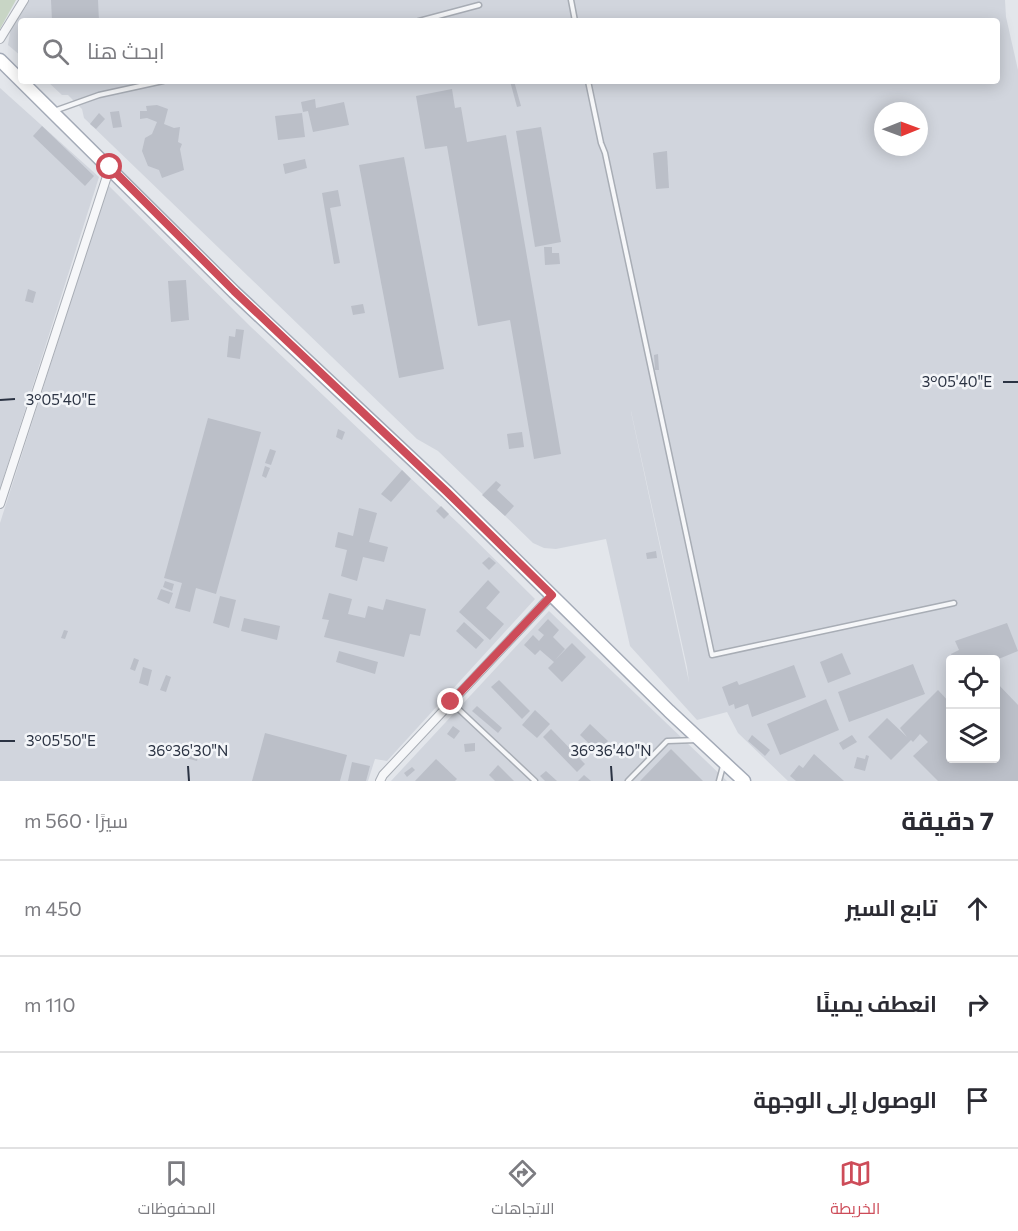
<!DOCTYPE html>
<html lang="ar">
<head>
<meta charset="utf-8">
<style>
  :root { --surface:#fff; --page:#f7f7f7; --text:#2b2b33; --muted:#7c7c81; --line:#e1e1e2; --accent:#cd4c59 }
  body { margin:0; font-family:Commissioner,Cairo,sans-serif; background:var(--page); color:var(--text); direction:rtl }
  .controls { position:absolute; right:18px; bottom:18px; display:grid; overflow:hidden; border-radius:6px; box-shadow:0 3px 15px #0003 }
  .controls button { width:54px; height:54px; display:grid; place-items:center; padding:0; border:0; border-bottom:2px solid var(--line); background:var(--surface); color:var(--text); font:30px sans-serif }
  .compass { position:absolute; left:874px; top:102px; width:54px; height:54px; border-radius:50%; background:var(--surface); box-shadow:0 3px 15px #0003; rotate:89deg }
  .stop { position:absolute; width:18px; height:18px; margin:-14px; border:4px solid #cd4c59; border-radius:50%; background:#fff }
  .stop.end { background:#cd4c59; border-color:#fff; box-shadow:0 2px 6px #0008 }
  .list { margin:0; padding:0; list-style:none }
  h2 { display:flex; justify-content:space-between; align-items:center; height:78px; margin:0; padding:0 24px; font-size:26px }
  h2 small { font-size:20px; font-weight:400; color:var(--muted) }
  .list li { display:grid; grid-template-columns:39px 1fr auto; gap:18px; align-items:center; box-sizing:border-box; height:96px; padding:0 24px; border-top:2px solid var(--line) }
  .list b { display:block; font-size:22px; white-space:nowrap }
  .list em { font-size:20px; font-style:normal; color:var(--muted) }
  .icon { flex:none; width:33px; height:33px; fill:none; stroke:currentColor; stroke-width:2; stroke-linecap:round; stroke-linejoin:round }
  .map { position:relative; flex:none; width:1018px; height:781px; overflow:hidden; direction:ltr }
  .search { position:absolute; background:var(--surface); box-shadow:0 3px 15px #0003; left:18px; right:18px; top:18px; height:66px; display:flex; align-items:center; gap:15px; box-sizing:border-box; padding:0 21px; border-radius:6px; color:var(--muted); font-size:22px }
  .sheet { height:366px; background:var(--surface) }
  nav { display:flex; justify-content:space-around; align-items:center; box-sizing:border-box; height:84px; border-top:2px solid var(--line); background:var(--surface); font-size:16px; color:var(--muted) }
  nav a { display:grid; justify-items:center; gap:3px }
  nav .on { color:var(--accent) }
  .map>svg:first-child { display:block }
  .built { fill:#d1d5dd; fill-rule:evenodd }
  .green { fill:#c8d5c5 }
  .building { fill:#bbbfc8 }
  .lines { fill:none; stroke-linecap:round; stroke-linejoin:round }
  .lane-casing { stroke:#a8adb5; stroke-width:7 }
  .street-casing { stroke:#a8adb5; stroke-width:10 }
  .primary-casing { stroke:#a3aab7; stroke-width:15 }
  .lane { stroke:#f6f7f9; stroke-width:4 }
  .street { stroke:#f6f7f9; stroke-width:8 }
  .primary { stroke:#fff; stroke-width:12 }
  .route { stroke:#cd4c59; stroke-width:8 }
  .ticks { fill:none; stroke:#2b3343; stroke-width:2 }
  .ticks-label { font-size:15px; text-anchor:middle; fill:#2b3343; stroke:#f3f5f8; stroke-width:5; stroke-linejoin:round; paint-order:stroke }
</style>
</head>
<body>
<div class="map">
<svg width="1018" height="781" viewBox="0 0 1018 781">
  <rect width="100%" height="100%" fill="#e3e6eb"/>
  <g class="built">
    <path d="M29,0H1005L1006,17L1018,70V781H788L738,733L727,712L697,720L630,646L606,539L556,549L544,548L533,543L438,451L417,439L84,118L82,109L68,95H62L47,81H997V21H21V56L8,45L11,27ZM883,111H919V147H883ZM631,411L687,667L689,682L631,412ZM950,660H996V758H950Z"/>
    <polygon points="0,88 99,177 0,489"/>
    <polygon points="108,185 251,327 459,524 535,599 387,761 375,759 368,781 0,781 0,523"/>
    <polygon points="549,611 727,781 391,781"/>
  </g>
  <polygon class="green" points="0,0 16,0 0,29"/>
  <g class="building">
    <polygon points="51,0 98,0 99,21 52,21"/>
    <polygon points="510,81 514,81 521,106 517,107"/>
    <polygon points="452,89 455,108 461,107 467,142 506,135 561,454 534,459 510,320 478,326 447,146 425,149 416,96"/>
    <polygon points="315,99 316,108 344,102 349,125 313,132 308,111 303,112 301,102"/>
    <polygon points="157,105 168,109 164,124 174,128 180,127 178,142 182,144 180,149 184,170 162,178 159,170 148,166 142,151 145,138 152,134 157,122 147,118 140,119 140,111 147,111 146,106"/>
    <polygon points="119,111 122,127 113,128 110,112"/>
    <polygon points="99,113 105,119 96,129 90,124"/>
    <polygon points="302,113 305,137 278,140 275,116"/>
    <polygon points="42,126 94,176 85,186 33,136"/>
    <polygon points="541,127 561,242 535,247 516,131"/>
    <polygon points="667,151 669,188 656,189 653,153"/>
    <polygon points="404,157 444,369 399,378 359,165"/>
    <polygon points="305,159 307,168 285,174 283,164"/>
    <polygon points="338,190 341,206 330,208 340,263 334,264 322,193"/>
    <polygon points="544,247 552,247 552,253 559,253 560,264 545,265"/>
    <polygon points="186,280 189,320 171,322 168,281"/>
    <polygon points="28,289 36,292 33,303 25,301"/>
    <polygon points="363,304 365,313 353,315 351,306"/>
    <polygon points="236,329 244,330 240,359 227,357 229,336 235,337"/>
    <polygon points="658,354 659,370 655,370 654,355"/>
    <polygon points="208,418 261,432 216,594 196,588 190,612 175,608 182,583 164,578"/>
    <polygon points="338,429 345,432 342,440 336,437"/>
    <polygon points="522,432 524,447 509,449 507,434"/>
    <polygon points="270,449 276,451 271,465 265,463"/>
    <polygon points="265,466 270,468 266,478 262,476"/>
    <polygon points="402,470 411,479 391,502 381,494"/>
    <polygon points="496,481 501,485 497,490 514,506 505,516 482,495"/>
    <polygon points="441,506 449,514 444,519 436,511"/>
    <polygon points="359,508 377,513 369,542 388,547 384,562 363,557 357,581 341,576 347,550 335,547 338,532 353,536"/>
    <polygon points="656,551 657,558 647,559 646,553"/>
    <polygon points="489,557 496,563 489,570 482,563"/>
    <polygon points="488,580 500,592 486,608 504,624 490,640 459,612"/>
    <polygon points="165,581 174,584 172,591 163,587"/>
    <polygon points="161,589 173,593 169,604 157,599"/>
    <polygon points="329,593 352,599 348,614 365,618 368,606 383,610 386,599 426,609 420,636 410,634 404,657 324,637 329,620 322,619"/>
    <polygon points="220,596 236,600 229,628 213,623"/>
    <polygon points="244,618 280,626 277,640 241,631"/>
    <polygon points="548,619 559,630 553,637 565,649 555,660 572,643 586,657 562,682 548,668 554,662 540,650 535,655 524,645 533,635 539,641 544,635 538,630"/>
    <polygon points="464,622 484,640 476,649 456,631"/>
    <polygon points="1007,623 1018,651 996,660 953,660 951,654 959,650 955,641"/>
    <polygon points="64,630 68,631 65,639 61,638"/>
    <polygon points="339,651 378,662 375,674 336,662"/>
    <polygon points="842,653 851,674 828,683 820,662"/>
    <polygon points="134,658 139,660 135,671 130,669"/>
    <polygon points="913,664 925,694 849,722 838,692"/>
    <polygon points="794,665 806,697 752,717 748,704 735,709 734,704 729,706 722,687 737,681 739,685"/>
    <polygon points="143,667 152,670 148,686 139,683"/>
    <polygon points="166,675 171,677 166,692 160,690"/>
    <polygon points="499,680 530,711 522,719 491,687"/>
    <polygon points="996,682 1018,705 1018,781 938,781 913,756 928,742 920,734 913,742 911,740 891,760 868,737 887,718 907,737 900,728 938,690 950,703 950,758 996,758"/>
    <polygon points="826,699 839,730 780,755 767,724"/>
    <polygon points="477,706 502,728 498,733 472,711"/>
    <polygon points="535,710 550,724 537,738 522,725"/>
    <polygon points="590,724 608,741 598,752 580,735"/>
    <polygon points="453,726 460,731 454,739 447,734"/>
    <polygon points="551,729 585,764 577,772 543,737"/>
    <polygon points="265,733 347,755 340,781 252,781"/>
    <polygon points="752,735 770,750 765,756 748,741"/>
    <polygon points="852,735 857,742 843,750 839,743"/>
    <polygon points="475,743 475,751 465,752 464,744"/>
    <polygon points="185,745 200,749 197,761 182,757"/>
    <polygon points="671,749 703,781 640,781"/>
    <polygon points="814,754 844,781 796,781 790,776 799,765 803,768"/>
    <polygon points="866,755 869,756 865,771 854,768 857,757 865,759"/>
    <polygon points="436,759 457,779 455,781 415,781"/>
    <polygon points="352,762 370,766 366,781 348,781"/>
    <polygon points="498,765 514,781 495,781 489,775"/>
    <polygon points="412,767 415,770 407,777 404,773"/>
    <polygon points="546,771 557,781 545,781 540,776"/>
    <polygon points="584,775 591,781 578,781"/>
  </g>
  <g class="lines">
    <defs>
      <g id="lane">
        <polyline points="571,0 575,21"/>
        <polyline points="419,21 479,5"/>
        <polyline points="588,81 601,143 605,153 712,655 954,603"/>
        <polyline points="54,111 99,95 163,81"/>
        <polyline points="451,702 535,781"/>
        <polyline points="628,781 667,741 697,740"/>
        <polyline points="719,781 723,766"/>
      </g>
      <g id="street">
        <polyline points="0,39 24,0"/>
        <polyline points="0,504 110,167"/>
        <polyline points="380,781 383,775 552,595"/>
      </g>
      <polyline id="primary" points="0,60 234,292 447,492 669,711 744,781"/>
    </defs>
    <use href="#lane" class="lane-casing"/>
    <use href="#street" class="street-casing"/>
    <use href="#primary" class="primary-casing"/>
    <use href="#lane" class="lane"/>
    <use href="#street" class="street"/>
    <use href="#primary" class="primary"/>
  </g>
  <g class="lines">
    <polyline class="route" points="110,167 234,291 447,492 552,595 451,702"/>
  </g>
  <path class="ticks" d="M1003,382H1018M0,400L15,399M0,741H15M188,766L189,781M611,766L612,781"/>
  <g class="ticks-label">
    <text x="957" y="387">3°05'40"E</text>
    <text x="61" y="405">3°05'40"E</text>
    <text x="61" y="746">3°05'50"E</text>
    <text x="188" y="756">36°36'30"N</text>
    <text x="611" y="756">36°36'40"N</text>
  </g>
</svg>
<div class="controls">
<button><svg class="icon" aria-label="locate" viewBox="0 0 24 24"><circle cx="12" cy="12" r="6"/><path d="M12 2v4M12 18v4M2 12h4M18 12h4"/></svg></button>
<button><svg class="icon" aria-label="layers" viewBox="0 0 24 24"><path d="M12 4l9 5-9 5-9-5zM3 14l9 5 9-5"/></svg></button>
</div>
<svg class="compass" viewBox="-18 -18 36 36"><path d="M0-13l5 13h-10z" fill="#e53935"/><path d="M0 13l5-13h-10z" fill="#7c7c81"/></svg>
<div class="stop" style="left:110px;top:167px"></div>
<div class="stop end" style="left:451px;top:702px"></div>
<div class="search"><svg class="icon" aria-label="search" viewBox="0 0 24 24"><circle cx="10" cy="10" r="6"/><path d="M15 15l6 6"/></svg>ابحث هنا</div>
</div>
<section class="sheet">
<h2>7 دقيقة<small>سيرًا · 560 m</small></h2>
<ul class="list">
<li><svg class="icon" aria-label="ahead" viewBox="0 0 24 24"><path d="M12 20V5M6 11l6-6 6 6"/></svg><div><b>تابع السير</b></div><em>450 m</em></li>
<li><svg class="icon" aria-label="right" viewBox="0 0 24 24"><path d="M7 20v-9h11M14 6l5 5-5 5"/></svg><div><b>انعطف يمينًا</b></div><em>110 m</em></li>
<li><svg class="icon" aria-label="arrive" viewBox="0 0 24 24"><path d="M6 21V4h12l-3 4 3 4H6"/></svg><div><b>الوصول إلى الوجهة</b></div></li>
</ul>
</section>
<nav>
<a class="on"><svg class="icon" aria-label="map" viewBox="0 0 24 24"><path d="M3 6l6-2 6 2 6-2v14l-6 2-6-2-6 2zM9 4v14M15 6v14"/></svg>الخريطة</a>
<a><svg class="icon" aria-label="directions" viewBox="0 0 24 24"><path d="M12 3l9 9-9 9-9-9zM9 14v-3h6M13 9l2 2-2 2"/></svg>الاتجاهات</a>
<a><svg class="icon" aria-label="saved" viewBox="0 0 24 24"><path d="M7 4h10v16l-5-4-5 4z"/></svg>المحفوظات</a>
</nav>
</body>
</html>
